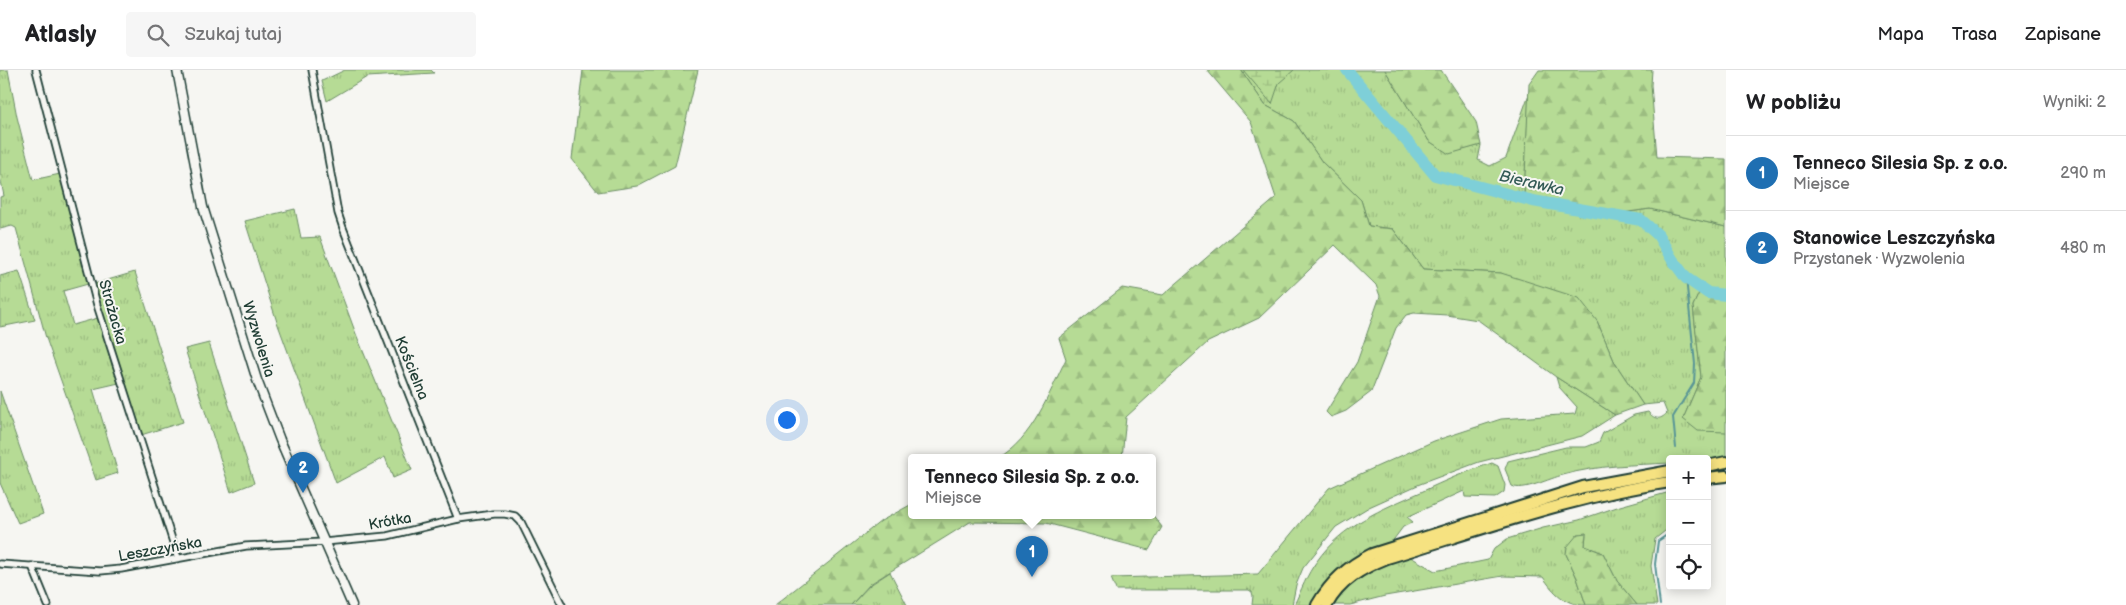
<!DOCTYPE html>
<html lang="pl">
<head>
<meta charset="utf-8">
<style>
  :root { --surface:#fff; --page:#f6f6f6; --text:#202124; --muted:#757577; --line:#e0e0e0; --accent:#1f6fb2 }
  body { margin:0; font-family:"Balsamiq Sans",sans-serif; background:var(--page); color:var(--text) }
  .controls { position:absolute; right:15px; bottom:15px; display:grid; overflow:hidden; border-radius:5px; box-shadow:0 2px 12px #0003 }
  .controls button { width:45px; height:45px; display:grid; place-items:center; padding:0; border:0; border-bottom:1px solid var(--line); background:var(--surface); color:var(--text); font:25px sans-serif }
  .you { position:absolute; left:786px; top:349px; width:18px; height:18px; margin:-12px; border:4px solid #fff; border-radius:50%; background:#1a73e8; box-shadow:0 0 0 8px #1a73e833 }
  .badge { display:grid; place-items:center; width:32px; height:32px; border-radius:50%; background:var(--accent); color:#fff; font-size:16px; font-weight:700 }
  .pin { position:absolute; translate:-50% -41px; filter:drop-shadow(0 1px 2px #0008) }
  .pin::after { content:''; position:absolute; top:26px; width:18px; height:15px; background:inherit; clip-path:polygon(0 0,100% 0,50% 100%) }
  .popup { position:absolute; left:908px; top:384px; width:248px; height:65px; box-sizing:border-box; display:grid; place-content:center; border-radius:5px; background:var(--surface); filter:drop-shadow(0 1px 4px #0005); font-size:16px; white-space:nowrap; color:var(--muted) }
  .popup b { font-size:19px; color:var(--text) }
  .popup::after { content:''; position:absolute; left:50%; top:100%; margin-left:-10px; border:10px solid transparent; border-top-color:var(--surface) }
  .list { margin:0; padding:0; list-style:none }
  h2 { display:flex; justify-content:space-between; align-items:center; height:65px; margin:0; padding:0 20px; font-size:21px }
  h2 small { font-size:16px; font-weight:400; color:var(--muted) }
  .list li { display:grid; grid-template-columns:32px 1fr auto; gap:15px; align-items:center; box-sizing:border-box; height:75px; padding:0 20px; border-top:1px solid var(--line) }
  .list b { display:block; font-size:19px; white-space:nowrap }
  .list p { margin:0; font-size:16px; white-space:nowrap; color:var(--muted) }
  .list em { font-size:16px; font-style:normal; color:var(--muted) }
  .icon { flex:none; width:28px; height:28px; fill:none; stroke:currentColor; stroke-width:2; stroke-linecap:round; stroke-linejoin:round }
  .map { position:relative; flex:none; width:1726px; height:535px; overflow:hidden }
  header { display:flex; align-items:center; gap:30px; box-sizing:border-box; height:70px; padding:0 25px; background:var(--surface); border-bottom:1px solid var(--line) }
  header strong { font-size:24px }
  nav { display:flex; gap:28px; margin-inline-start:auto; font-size:18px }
  .search { width:350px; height:45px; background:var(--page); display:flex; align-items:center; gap:12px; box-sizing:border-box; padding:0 18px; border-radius:5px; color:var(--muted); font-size:19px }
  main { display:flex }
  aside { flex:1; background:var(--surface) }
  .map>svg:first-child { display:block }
  .grass { fill:url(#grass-tufts); stroke:#6a8c64 }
  .forest { fill:url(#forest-firs); stroke:#6a8c64 }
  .wetland { fill:url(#wetland-marsh); stroke:#6a8c64 }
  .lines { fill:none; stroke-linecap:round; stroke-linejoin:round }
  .stream { stroke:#589596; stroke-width:2 }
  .river { stroke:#7ecfd8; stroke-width:12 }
  .minor-casing { stroke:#1f3d34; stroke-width:9 }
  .secondary-casing { stroke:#1f3d34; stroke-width:11 }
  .motorway-casing { stroke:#1f3d34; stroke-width:14 }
  .minor { stroke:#f6f6f2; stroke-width:5.5 }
  .secondary { stroke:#f6f6f2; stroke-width:8 }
  .motorway { stroke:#f6e281; stroke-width:10 }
  .labels { text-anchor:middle; stroke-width:4; stroke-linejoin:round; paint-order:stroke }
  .street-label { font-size:15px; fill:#1f3d34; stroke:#f6f6f2 }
  .water-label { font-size:16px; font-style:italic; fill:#325a55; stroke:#f6f6f2 }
</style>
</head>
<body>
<header>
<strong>Atlasly</strong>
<div class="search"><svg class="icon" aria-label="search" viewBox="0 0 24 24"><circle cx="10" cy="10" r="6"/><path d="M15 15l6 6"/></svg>Szukaj tutaj</div>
<nav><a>Mapa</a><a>Trasa</a><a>Zapisane</a></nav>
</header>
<main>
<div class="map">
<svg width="1726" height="535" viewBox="0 0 1726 535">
  <defs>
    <pattern id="grass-tufts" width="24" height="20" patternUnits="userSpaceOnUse" patternTransform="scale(1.25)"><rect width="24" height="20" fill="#b6db95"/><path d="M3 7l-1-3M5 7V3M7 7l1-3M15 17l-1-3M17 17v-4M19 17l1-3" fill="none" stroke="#9cbd81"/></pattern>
    <pattern id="forest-firs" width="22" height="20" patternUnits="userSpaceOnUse" patternTransform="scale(1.25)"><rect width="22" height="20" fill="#b6db95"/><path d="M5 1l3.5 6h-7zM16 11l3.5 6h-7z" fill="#9cbd81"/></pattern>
    <pattern id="wetland-marsh" width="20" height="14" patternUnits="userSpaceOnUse" patternTransform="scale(1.25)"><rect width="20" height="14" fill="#b6db95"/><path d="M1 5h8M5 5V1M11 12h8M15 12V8" fill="none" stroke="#9cbd81"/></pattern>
  </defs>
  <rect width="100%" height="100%" fill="#f6f6f2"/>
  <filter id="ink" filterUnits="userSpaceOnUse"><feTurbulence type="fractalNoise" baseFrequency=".02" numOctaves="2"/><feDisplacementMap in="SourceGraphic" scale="10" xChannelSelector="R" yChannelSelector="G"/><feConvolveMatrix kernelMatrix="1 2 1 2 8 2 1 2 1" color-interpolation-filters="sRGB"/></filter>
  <g filter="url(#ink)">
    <g class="grass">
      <polygon points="0,0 8,0 17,47 33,110 60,104 88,214 63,221 73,255 98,248 119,313 93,319 118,403 96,410 46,268 16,158 12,156 0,159 0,127 4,126 0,106"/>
      <polygon points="345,0 431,0 434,3 367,7 327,31 322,11"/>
      <path d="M1241,0H1385L1429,71L1449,83L1481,75L1478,90L1490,96L1506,88L1529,24L1524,129L1607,145L1650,139L1726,157V225L1699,223L1693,236L1701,307L1683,349L1726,362V388L1707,391V389H1670V393C1635,395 1597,395 1563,405C1550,408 1523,422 1512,416L1505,399L1508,391L1566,377H1586L1599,372L1603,363L1634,345L1648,342C1654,349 1660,351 1667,343L1663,333L1643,335L1615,293L1597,251L1501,203L1423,199L1393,159L1369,156L1361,130L1322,92L1294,51L1265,35Z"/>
      <polygon points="295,139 301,168 320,167 356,264 412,400 393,408 385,387 336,413 277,252 245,151"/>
      <polygon points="19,201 35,250 0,257 0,206"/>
      <polygon points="135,202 183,352 141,365 94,214"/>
      <polygon points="209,273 254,413 231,422 185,279"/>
      <polygon points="1556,307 1615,345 1582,366 1479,392 1420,414 1369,437 1336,457 1303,498 1296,515 1292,535 1252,535 1253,526 1252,522 1249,520 1116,520 1111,508 1258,504 1329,418 1434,371 1501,349 1575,344 1577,337 1559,317"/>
      <polygon points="0,321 43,444 18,453 0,413"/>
      <path d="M1492,393L1498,396L1505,415L1504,422L1495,428L1465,427L1464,421L1407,447L1413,452L1403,457L1391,473L1356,487L1337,501L1321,520L1312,535H1294C1301,521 1307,504 1317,491C1342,455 1382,439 1421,422C1444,411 1467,401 1492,393Z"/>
      <path d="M1670,422V457L1655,469L1651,496L1657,535H1637L1617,511L1603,483L1585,476L1586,463L1566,484L1577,508L1586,535C1565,535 1554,523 1543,507L1503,506L1385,526L1350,535H1332L1349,515L1377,495L1407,485L1435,501L1488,490L1494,479L1507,469L1543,458L1579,450L1620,436Z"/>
      <polygon points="890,502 907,535 851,535 870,515"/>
    </g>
    <g class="forest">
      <polygon points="583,0 698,0 675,96 637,116 598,122 572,89"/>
      <path d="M1207,0H1241L1265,35L1294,51L1322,92L1361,130L1369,156L1393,159L1423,199L1501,203L1579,228L1597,251L1615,293L1643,335L1615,345L1556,307L1478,250L1447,245L1414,243L1406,245L1396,258L1371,322L1346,341L1331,347L1326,342L1357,292L1380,226L1376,215L1335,175L1259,248L1208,272L1126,347L1122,388H998C1033,369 1049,323 1066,289L1059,268L1122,218L1163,225L1276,128L1251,52Z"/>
      <polygon points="1385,0 1441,0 1476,52 1481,75 1449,84 1429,71"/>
      <polygon points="1539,0 1652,0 1651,15 1657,87 1726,89 1726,157 1650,139 1607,145 1524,129 1529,14"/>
      <polygon points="1699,223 1726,225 1726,362 1698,361 1683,349 1701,307 1693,236"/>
      <polygon points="912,434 912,446 1152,446 1152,444 1162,457 1149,480 1046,453 970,452 870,514 851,535 775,535 881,451"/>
      <polygon points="1586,463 1585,476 1603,483 1617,511 1637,535 1586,535 1577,508 1566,484 1567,477 1578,464"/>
    </g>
    <polygon class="wetland" points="1243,0 1294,0 1279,13 1272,34"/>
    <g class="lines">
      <g class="stream">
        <polyline points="1676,378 1673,347 1694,313 1695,294 1686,208"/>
        <polyline points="1660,535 1655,494 1658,471 1670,463"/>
      </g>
      <polyline class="river" points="1347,0 1435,105 1533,131 1641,150 1658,165 1672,189 1686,208 1708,223 1726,225"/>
      <defs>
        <g id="minor">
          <polyline points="36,0 97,235 178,488"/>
          <polyline points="312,0 338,143 343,158 458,449"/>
          <polyline points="0,494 100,501 121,499 246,476 324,472 387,466 458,449 494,444 505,444 515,446 521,452 562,535"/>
          <polyline points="32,496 48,535"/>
        </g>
        <polyline id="secondary" points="177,0 203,137 257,310 280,370 352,535"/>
        <g id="motorway">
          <polyline points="1707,396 1726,392"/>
          <polyline points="1707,408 1726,406"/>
          <path d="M1317,535C1331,511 1348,496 1372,484L1583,417L1670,401"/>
          <path d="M1327,535C1340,511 1362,498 1387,488C1480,460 1573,426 1670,412"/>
        </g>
      </defs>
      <use href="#minor" class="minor-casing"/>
      <use href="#secondary" class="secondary-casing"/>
      <use href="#motorway" class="motorway-casing"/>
      <use href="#minor" class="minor"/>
      <use href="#secondary" class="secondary"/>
      <use href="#motorway" class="motorway"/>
    </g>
  </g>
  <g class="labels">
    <g class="street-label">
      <text transform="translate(113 242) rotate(74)" y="5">Strażacka</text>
      <text transform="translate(259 269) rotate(73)" y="5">Wyzwolenia</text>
      <text transform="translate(412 298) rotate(68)" y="5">Kościelna</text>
      <text transform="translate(390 451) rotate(-10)" y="5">Krótka</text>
      <text transform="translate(160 479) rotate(-10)" y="5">Leszczyńska</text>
    </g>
    <g class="water-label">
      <text transform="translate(1532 112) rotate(13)" y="6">Bierawka</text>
    </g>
  </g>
</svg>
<div class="controls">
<button>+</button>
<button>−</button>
<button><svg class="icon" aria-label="locate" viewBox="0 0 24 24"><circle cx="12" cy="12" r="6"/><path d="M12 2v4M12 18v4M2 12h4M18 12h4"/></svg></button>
</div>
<div class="you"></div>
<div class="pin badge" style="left:1032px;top:507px">1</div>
<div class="popup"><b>Tenneco Silesia Sp. z o.o.</b>Miejsce</div>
<div class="pin badge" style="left:303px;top:423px">2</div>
</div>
<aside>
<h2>W pobliżu<small>Wyniki: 2</small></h2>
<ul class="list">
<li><span class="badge">1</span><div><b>Tenneco Silesia Sp. z o.o.</b><p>Miejsce</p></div><em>290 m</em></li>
<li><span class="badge">2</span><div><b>Stanowice Leszczyńska</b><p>Przystanek · Wyzwolenia</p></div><em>480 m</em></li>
</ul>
</aside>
</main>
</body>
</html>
